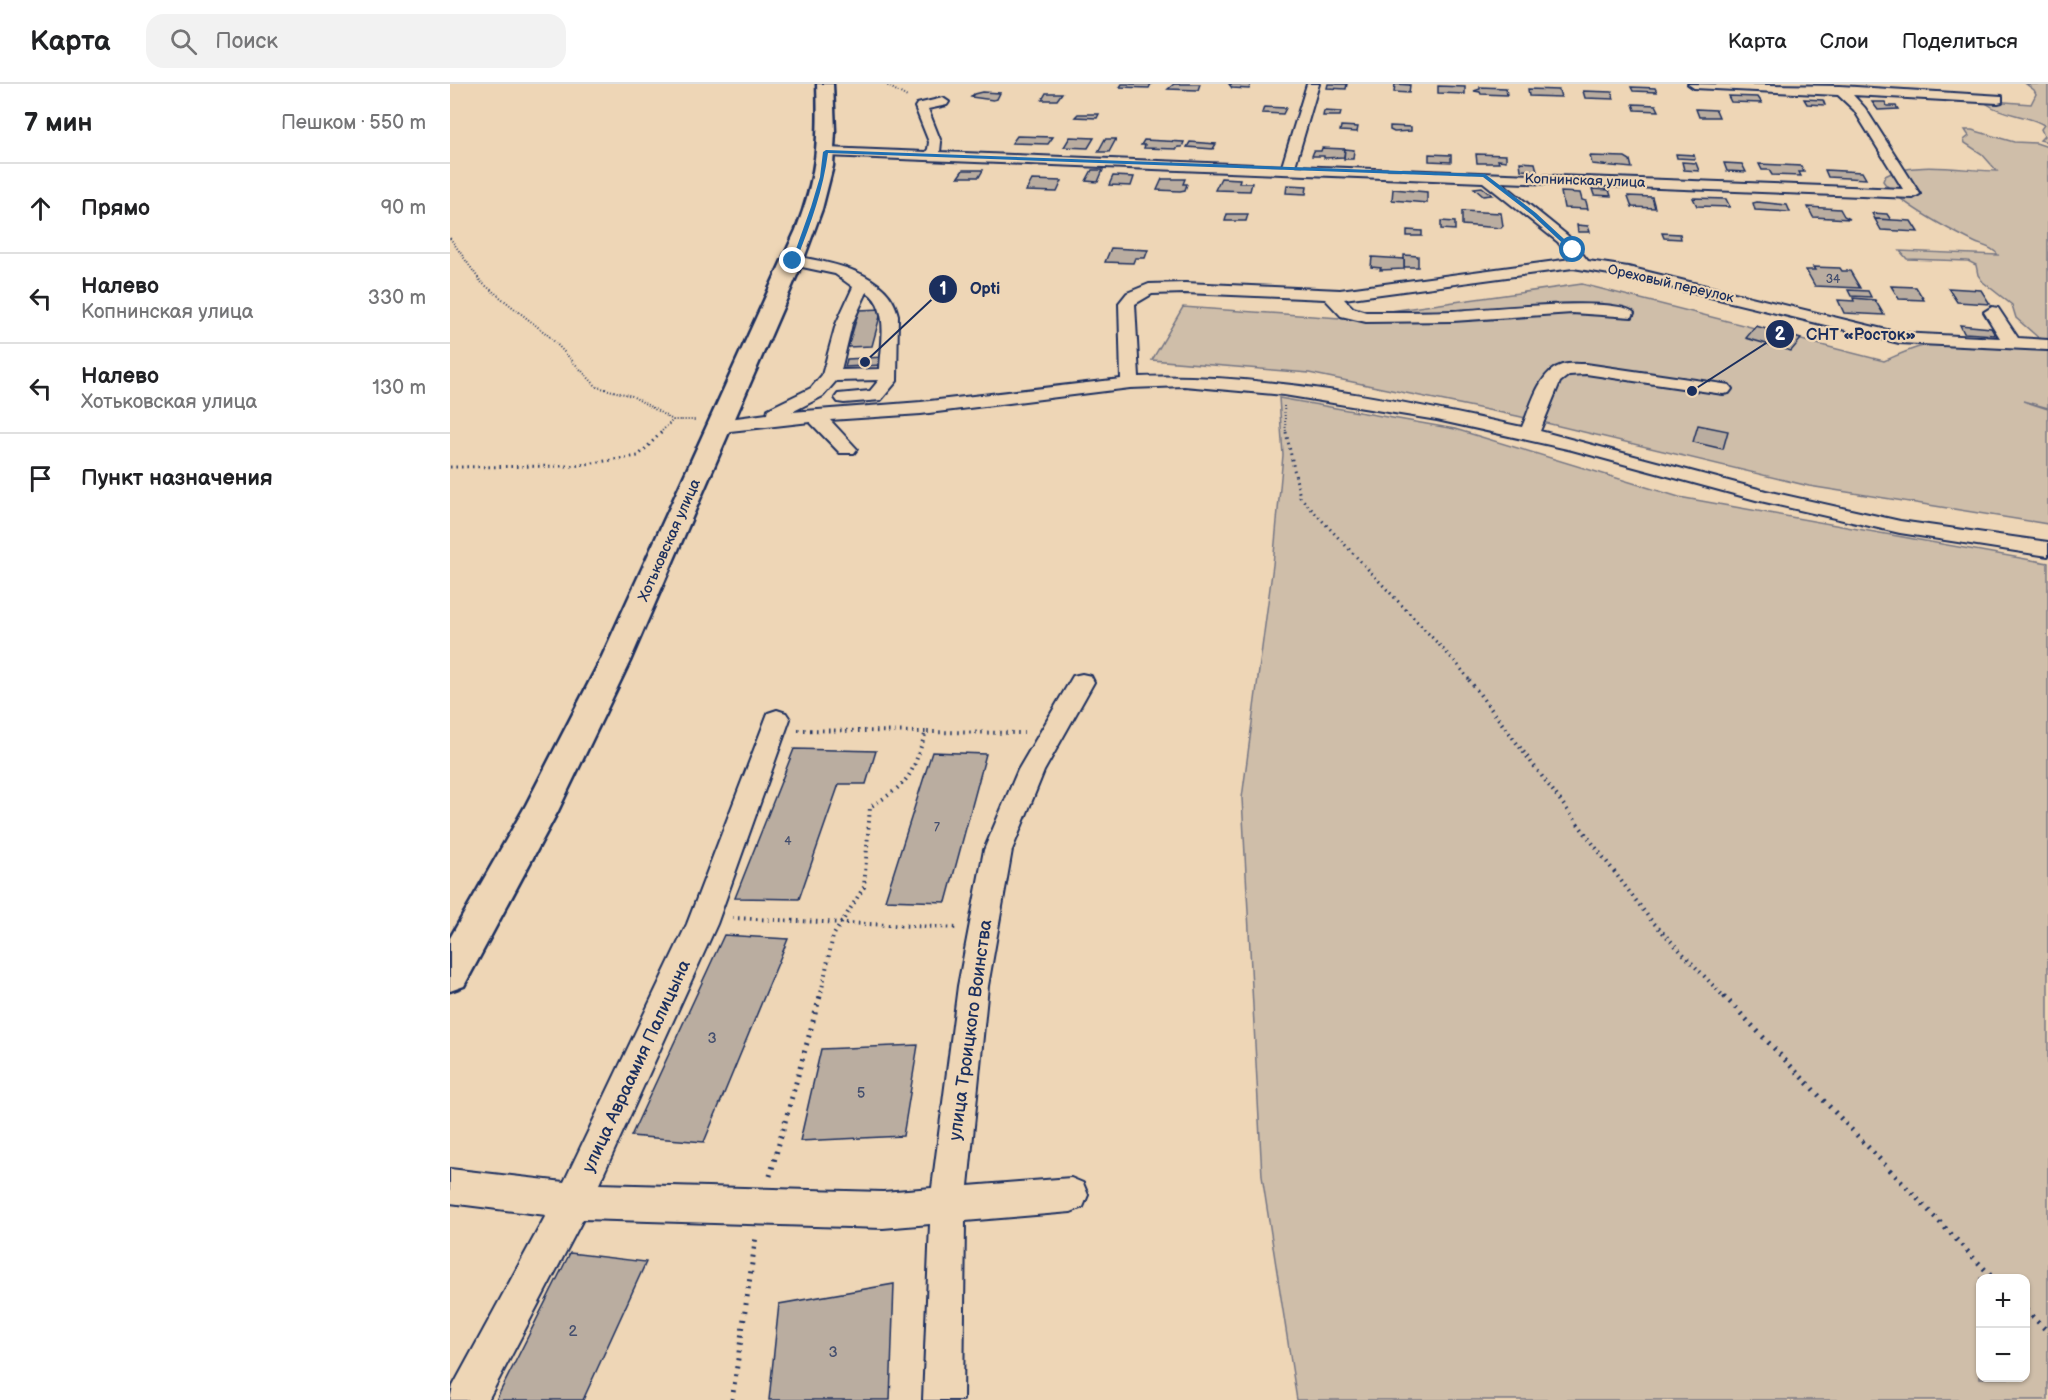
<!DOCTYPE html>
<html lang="ru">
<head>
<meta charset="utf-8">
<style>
  :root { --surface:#fff; --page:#f2f2f2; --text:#202124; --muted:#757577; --line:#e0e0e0 }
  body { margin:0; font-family:"Balsamiq Sans",sans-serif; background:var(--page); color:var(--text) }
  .controls { position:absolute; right:18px; bottom:18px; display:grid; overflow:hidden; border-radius:12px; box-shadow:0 2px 4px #0004 }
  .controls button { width:54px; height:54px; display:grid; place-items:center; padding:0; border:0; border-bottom:2px solid var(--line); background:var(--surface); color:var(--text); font:30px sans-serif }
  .stop { position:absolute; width:18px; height:18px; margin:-14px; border:4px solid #1f6fb2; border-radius:50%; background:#fff }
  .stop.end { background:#1f6fb2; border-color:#fff; box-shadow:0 2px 6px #0008 }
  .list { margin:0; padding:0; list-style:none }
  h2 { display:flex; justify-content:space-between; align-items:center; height:78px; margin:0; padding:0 24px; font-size:26px }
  h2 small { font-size:20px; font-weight:400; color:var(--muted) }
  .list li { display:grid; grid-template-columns:39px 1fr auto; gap:18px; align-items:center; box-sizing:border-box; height:90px; padding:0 24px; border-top:2px solid var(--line) }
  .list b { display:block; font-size:22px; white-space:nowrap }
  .list p { margin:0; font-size:20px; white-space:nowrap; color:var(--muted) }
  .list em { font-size:20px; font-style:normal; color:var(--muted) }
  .icon { flex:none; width:33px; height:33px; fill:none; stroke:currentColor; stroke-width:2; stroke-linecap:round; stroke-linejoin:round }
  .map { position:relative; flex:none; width:1598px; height:1316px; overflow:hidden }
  header { display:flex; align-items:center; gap:36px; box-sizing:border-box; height:84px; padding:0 30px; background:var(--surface); border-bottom:2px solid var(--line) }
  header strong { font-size:28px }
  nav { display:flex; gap:33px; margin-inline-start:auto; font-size:21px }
  .search { width:420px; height:54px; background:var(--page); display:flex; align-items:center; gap:15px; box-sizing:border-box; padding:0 21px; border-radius:18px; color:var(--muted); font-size:22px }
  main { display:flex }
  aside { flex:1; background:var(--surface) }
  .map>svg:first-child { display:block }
  .green { fill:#cfbea9; stroke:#757684; stroke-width:1.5; fill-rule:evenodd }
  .building { fill:#baada0; stroke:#1b2f5e; stroke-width:1.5 }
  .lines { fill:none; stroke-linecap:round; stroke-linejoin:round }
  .minor-casing { stroke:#1b2f5e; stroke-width:4 }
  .major-casing { stroke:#1b2f5e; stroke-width:5 }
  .path-far3 { stroke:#1b2f5e; stroke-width:2; stroke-dasharray:1 2; stroke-linecap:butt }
  .path-far2 { stroke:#1b2f5e; stroke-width:3; stroke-dasharray:1.5 4; stroke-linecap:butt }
  .path-far1 { stroke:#1b2f5e; stroke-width:4; stroke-dasharray:1.5 4.5; stroke-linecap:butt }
  .path { stroke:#1b2f5e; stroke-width:5; stroke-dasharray:2 6; stroke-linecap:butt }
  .minor { fill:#eed6b6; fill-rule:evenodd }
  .major { fill:#eed6b6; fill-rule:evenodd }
  .route { fill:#1f6fb2 }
  .labels { text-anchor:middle; stroke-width:4.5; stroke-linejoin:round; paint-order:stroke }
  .number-label { font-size:12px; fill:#434e6e }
  .far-street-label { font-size:14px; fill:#1b2f5e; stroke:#eed6b6 }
  .street-label { font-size:15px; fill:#1b2f5e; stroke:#eed6b6 }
  .near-number-label { font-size:15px; fill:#434e6e }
  .near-street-label { font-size:18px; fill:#1b2f5e; stroke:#eed6b6 }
  .leader { fill:none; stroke:#1b2f5e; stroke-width:2 }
  .callout-dot { fill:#1b2f5e; stroke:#eed6b6; stroke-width:2 }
  .mark-label { font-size:18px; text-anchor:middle; font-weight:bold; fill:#fff }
  .callout-label { font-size:16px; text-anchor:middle; font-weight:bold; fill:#1b2f5e; stroke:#eed6b6; stroke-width:4.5; stroke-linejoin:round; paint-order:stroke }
</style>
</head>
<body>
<header>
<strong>Карта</strong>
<div class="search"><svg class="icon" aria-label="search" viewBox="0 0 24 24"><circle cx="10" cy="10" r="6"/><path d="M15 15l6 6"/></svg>Поиск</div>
<nav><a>Карта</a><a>Слои</a><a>Поделиться</a></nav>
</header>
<main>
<aside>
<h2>7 мин<small>Пешком · 550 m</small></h2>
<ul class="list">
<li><svg class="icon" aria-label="ahead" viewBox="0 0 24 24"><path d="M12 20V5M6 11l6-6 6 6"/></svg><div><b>Прямо</b></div><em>90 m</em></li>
<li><svg class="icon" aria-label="left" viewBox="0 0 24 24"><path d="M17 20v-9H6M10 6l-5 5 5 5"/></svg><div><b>Налево</b><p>Копнинская улица</p></div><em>330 m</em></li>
<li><svg class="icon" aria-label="left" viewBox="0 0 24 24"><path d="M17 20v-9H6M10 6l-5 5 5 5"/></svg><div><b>Налево</b><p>Хотьковская улица</p></div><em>130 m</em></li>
<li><svg class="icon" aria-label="arrive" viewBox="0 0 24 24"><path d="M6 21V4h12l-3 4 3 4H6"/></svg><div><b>Пункт назначения</b></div></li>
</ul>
</aside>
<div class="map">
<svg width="1598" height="1316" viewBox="0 0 1598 1316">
  <rect width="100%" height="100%" fill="#eed6b6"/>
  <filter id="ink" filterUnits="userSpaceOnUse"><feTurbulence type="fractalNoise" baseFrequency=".0167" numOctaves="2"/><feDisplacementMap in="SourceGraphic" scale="12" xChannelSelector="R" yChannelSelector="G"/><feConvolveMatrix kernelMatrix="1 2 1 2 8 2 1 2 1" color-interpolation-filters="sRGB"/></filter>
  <g filter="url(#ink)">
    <g class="green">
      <path d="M1576,0H1598V58L1590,56L1594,52L1591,45L1594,41C1576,30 1554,32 1537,20L1536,18L1542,17L1581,20L1586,10L1584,6Z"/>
      <path d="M1515,46H1522L1564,58L1586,59L1598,63V324L1573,317L1598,325V440L1359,402L1067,332L859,289L702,276L733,223L890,234L1132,200L1434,277C1448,271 1464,263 1478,261C1514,257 1549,269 1584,264L1591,256L1566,234L1562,221L1533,198L1528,191L1526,181L1518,177L1457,175L1450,167L1548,171C1543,163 1532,162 1524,158C1500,146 1447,118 1433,97L1435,92C1462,76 1517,87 1547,87L1532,70L1515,59L1514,56L1519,52Z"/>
      <path d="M829,314L1005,345L1229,413L1598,479V1316H847L812,1092L792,714L823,481L833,371ZM1530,1194H1576V1294H1530Z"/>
    </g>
    <g class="building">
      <polygon points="672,0 701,0 699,4 670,3"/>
      <polygon points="724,0 750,0 748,6 718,5"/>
      <polygon points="779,0 801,0 799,5 782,4"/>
      <polygon points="878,0 897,0 896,5 877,4"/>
      <polygon points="945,0 960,1 959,9 944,8"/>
      <polygon points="988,2 1015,3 1015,10 988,9"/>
      <polygon points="1030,3 1056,4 1057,11 1031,10 1030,8 1024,7 1030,5"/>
      <polygon points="1181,3 1205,4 1207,8 1183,7"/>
      <polygon points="1078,5 1109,6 1111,13 1079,12"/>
      <polygon points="1133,7 1162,8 1164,15 1135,14"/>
      <polygon points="532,8 550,9 547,15 543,16 521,13 524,10"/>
      <polygon points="596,9 612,9 607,16 592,16"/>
      <polygon points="1278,12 1308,13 1312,19 1281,18"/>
      <polygon points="1354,15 1373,16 1375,21 1357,20"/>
      <polygon points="1422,18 1435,18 1437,22 1446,22 1448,25 1428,26"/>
      <polygon points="1183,20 1206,21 1209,27 1185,26"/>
      <polygon points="814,23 836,24 833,30 812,29"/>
      <polygon points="1246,25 1266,26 1269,33 1249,33"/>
      <polygon points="874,27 891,28 890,32 873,32"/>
      <polygon points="628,30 649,30 647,34 625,33"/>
      <polygon points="891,42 908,43 907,48 890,47"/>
      <polygon points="940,42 961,43 961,47 944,48 940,46"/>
      <polygon points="567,52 603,53 598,60 562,59"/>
      <polygon points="620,53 644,54 638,64 614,63"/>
      <polygon points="655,55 666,55 659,68 648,68"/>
      <polygon points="694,56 734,58 732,63 728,63 727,65 694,64 695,61 691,61"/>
      <polygon points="740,58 766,60 763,65 737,63"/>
      <polygon points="872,64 895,65 894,73 874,74 874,72 862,72 864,67 871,67"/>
      <polygon points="895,65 904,66 903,75 894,75"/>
      <polygon points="979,70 1001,71 1001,78 979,77"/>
      <polygon points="1026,70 1056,71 1056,77 1048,76 1049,79 1027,79"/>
      <polygon points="1226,70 1244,71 1245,75 1227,74"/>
      <polygon points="1140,72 1175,73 1180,76 1182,84 1142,80"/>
      <polygon points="1070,78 1085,79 1087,87 1071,86"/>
      <polygon points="1232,78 1246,79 1249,87 1234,86"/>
      <polygon points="1274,79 1292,80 1296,88 1277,87"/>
      <polygon points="1309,80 1351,82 1354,88 1349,88 1351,92 1322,91 1319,86 1312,86"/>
      <polygon points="513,86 533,86 529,93 508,93"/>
      <polygon points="642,86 653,86 648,98 636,97"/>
      <polygon points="1375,86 1412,88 1416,95 1378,93"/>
      <polygon points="663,92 684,93 681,102 659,101"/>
      <polygon points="771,94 790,95 789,99 802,99 800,107 765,106"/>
      <polygon points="712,95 735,95 733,100 737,100 735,106 730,107 707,106"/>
      <polygon points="582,96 612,97 607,108 576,107"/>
      <polygon points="837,101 857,102 856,110 836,109"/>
      <polygon points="1032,103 1042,111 1033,112 1024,104"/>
      <polygon points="943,105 977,108 977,119 942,116"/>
      <polygon points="1142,105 1159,106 1161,112 1144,111"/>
      <polygon points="1111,108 1130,109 1132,116 1136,117 1138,125 1114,124"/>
      <polygon points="1178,112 1202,113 1205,124 1182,123"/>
      <polygon points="1243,114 1276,115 1280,123 1247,122"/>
      <polygon points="1307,118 1337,121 1340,128 1305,126 1303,119"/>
      <polygon points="1358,123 1390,125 1394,132 1400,135 1363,133"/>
      <polygon points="1012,127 1051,129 1053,142 1051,144 1012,141"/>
      <polygon points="1422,129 1437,130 1441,136 1425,135"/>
      <polygon points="777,130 798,130 796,137 775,137"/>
      <polygon points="1425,135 1461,137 1468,148 1431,146"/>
      <polygon points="991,137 1005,138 1005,146 991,145"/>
      <polygon points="1127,141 1138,142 1140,148 1128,148"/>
      <polygon points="957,146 972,147 972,152 957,152"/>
      <polygon points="1212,149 1230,150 1231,155 1214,154"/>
      <polygon points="661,164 698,166 695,174 685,174 683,179 655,178"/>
      <polygon points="954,171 968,172 968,183 954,183"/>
      <polygon points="922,173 954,175 954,185 930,186 931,184 921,183"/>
      <polygon points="1363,183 1390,184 1392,187 1400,187 1410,204 1365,202 1356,186 1365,186"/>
      <polygon points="1441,202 1466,203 1474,216 1449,215"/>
      <polygon points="1498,204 1531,206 1540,220 1507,218"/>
      <polygon points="1398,206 1418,207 1421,213 1401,212"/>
      <polygon points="1403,214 1425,216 1434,231 1394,229 1388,216 1404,217"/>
      <polygon points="432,225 422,262 398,263 409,226"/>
      <polygon points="1510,241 1541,244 1545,251 1514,249"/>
      <polygon points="1306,242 1351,255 1341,267 1296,254"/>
      <polygon points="434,273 432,281 395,283 397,275"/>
      <polygon points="1248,341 1278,347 1273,365 1243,358"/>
      <polygon points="344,665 426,667 416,700 389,700 349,815 285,814"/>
      <polygon points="482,668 536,670 496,818 435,816"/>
      <polygon points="274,851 338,855 254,1058 181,1052"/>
      <polygon points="468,961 453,1052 350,1057 371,965"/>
      <polygon points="120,1169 196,1178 133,1316 46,1316"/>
      <polygon points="444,1200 440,1316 319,1316 329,1220"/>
    </g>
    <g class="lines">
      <defs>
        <g id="minor">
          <path d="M857,0H869L845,82L1453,105L1404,26L1388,11L1244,4L1238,0L1390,2L1552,12V18L1548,19L1403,11L1415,24L1470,110L1463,114L1051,98L1118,152L1138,177L1178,183L1449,249L1550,254L1534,228L1542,223L1548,224L1568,254L1598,256V266L1449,259L1178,193L1123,184L894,215L903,224L916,228C945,228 974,228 1003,227C1031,226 1170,211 1184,229L1182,233L1122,229L1003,237L916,238L891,232L875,215L735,209L702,210L685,220L689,293C816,289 949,316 1072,343C1081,323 1088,288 1112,281C1120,279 1128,280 1136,280L1273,300L1279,301L1282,305L1279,309L1273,310L1136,290L1119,291L1110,298L1090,347L1316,407L1450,437L1598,458V472L1450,449L1306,416L1122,366L987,336L834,311L734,302L680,304L471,330L380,336L407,365L404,369H390L360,338L271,348L264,346L262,342L264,338L271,336L317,330L318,325L361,304L372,291L386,240L403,203L385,190L338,180L335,177L343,172C379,178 439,188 448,231L447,297L431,316L394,319L388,318L385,314L388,310L420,307L429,296L386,297L373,312L342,328L471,318L671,295L669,219L677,209L699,200L735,199L890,206L1121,175L1108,158L1033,98L376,72L369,68L376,64L476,68L478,65L479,58L465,23L467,20L493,14L499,18L497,21L478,25L491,58L490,68L832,82ZM417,208C440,224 431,260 430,285L391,286L402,240Z"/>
          <polygon points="632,590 641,592 644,598 594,687 562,766 538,902 518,1102 621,1094 633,1099 638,1111 633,1123 621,1128 515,1137 513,1316 473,1316 480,1140 433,1144 133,1135 38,1316 0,1316 3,1302 96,1131 0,1119 0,1085 114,1098 237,840 318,629 327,626 336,629 340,635 267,840 149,1100 433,1108 482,1104 508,902 534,766 568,686 623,592"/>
        </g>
        <path id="major" d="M367,0H383L385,47L383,82L372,125L353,177L180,577L108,727L14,902L0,907V854L76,721L150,577L346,146C367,93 369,56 367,0Z"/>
      </defs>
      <use href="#minor" class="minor-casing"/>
      <use href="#major" class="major-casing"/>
      <g class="path-far3">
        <polyline points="435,0 457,13"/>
        <polyline points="0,154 31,198 98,251 147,303 182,312 223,336 246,336"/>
        <polyline points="834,322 836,349"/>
        <polyline points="210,349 223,336"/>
      </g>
      <g class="path-far2">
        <polyline points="836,348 850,413 1008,581 1021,598"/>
        <polyline points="0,383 123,382 188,372 212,348"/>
      </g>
      <g class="path-far1">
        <polyline points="1019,596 1200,835 1275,914"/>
        <polyline points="348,646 476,648"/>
        <polyline points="282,834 508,844"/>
        <path d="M370,914L383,852L414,803L420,723C462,697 460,694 476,648L574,649"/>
      </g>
      <g class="path">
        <polyline points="1274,912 1543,1194"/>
        <polyline points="320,1092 370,912"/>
        <polyline points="1576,1226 1598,1248"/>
        <polyline points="282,1316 306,1152"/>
      </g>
      <use href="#minor" class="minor"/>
      <use href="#major" class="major"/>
    </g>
  </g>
  <path class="route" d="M376,66L1035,90L1086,129L1126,166L1121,167L1082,131L1033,93L378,69C373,107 360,142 346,177L341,179L361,123L370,93L373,68Z"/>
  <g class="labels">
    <g class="number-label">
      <text x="1383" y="199">34</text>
      <text x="487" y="747">7</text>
      <text x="338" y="761">4</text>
    </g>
    <g class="far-street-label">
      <text transform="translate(1135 96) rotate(2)" y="5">Копнинская улица</text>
      <text transform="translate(1221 199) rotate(13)" y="5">Ореховый переулок</text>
    </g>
    <g class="street-label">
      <text transform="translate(219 456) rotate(-66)" y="5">Хотьковская улица</text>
    </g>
    <g class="near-number-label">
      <text x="262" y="959">3</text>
      <text x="411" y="1014">5</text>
      <text x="123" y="1252">2</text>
      <text x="383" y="1273">3</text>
    </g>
    <g class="near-street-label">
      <text transform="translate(520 946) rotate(-82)" y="6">улица Троицкого Воинства</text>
      <text transform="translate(186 982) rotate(-65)" y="6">улица Авраамия Палицына</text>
    </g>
  </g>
  <path class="leader" d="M415 278L493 205M1242 307L1330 250"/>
  <g class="callout-dot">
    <circle cx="415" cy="278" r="6"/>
    <circle cx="1242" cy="307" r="6"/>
    <circle cx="493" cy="205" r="15"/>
    <circle cx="1330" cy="250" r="15"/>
  </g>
  <g class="mark-label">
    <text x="493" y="211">1</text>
    <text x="1330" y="256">2</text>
  </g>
  <g class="callout-label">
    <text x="535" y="210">Opti</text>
    <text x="1411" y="256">СНТ «Росток»</text>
  </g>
</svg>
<div class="controls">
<button>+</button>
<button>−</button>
</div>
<div class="stop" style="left:1123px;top:166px"></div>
<div class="stop end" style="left:343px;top:177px"></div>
</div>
</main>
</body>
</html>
